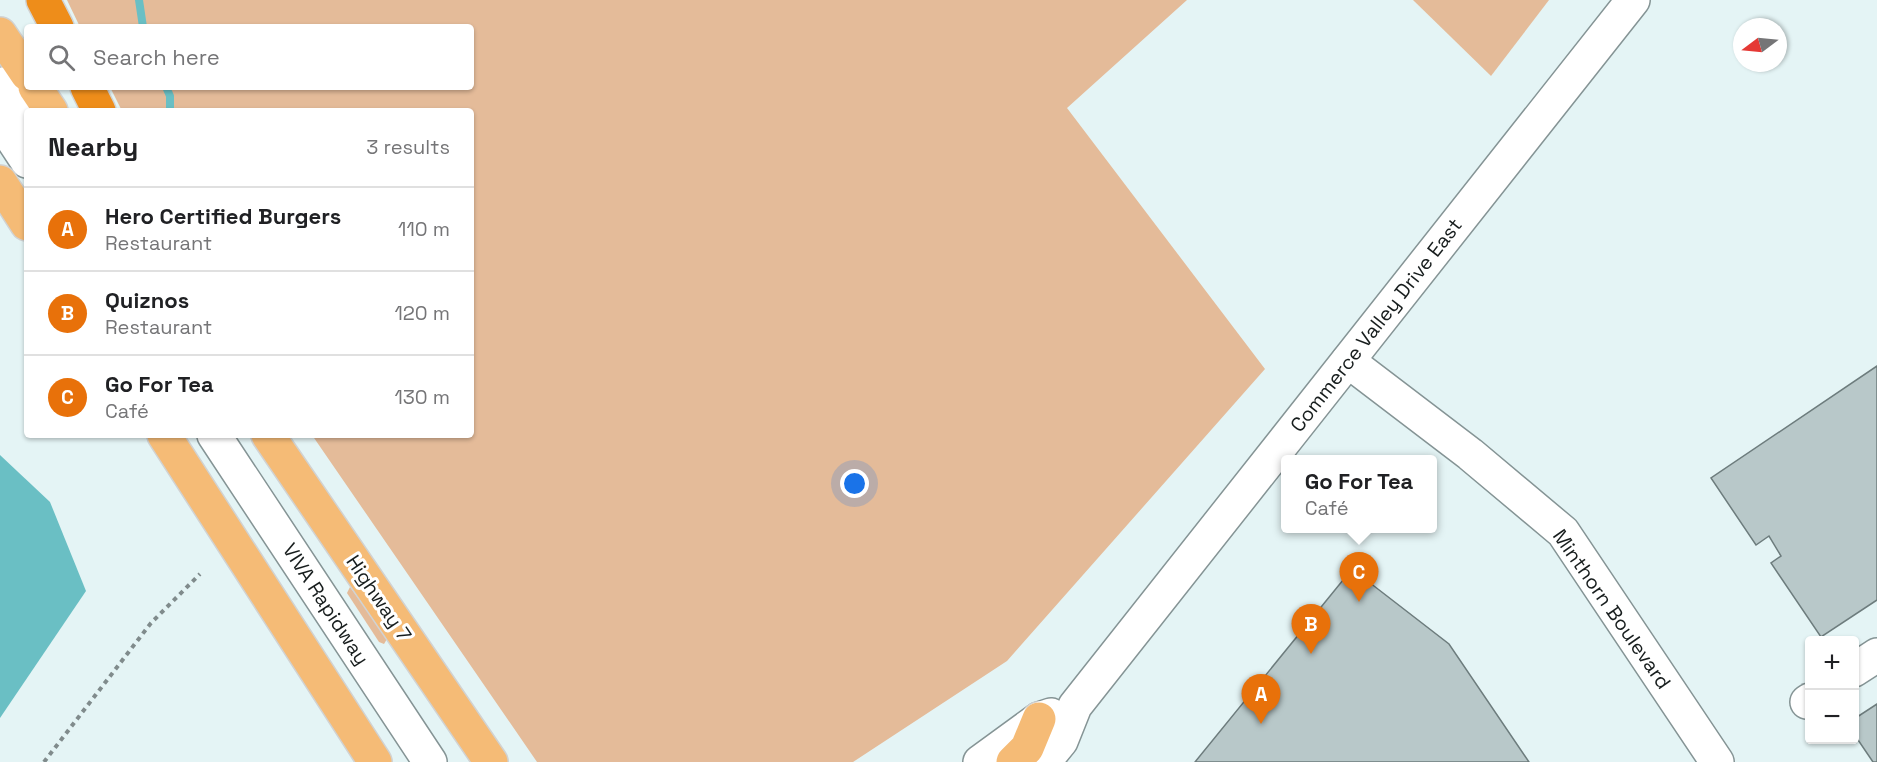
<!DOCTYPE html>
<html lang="en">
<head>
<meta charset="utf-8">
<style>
  :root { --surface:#fff; --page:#f2f2f2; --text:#202124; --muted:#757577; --line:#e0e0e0; --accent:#db2777 }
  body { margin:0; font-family:"Space Grotesk",sans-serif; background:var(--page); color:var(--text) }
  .controls { position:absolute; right:18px; bottom:18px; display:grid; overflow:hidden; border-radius:6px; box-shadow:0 2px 4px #0004 }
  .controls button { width:54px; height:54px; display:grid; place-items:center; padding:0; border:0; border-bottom:2px solid var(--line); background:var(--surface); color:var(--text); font:30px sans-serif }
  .compass { position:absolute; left:1733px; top:18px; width:54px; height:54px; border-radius:50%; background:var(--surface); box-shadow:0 2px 4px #0004; rotate:254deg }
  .you { position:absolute; left:855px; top:484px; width:21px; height:21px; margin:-15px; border:4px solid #fff; border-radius:50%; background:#1a73e8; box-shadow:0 0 0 9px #1a73e833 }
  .badge { display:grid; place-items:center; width:39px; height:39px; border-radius:50%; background:var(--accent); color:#fff; font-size:20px; font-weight:700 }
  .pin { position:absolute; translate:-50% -50px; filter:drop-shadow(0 2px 3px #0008) }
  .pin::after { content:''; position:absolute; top:32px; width:21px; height:18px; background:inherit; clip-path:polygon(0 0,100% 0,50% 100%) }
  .popup { position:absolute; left:1281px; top:455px; width:156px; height:78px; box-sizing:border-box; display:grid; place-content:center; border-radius:6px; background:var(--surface); filter:drop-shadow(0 2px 4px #0005); font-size:20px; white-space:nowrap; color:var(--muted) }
  .popup b { font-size:22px; color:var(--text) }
  .popup::after { content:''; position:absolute; left:50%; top:100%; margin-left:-12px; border:12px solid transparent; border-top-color:var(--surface) }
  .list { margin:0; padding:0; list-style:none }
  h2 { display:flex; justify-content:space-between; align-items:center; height:78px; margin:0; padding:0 24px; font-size:26px }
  h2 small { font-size:20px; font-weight:400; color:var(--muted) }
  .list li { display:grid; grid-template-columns:39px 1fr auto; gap:18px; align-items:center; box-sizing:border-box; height:84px; padding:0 24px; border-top:2px solid var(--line) }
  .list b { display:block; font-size:22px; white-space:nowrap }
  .list p { margin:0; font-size:20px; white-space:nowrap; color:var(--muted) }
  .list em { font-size:20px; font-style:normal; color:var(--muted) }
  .icon { flex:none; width:33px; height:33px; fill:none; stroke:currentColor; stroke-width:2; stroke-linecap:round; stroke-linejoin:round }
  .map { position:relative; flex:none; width:1877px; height:762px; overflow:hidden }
  .search { position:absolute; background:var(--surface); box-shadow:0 2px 4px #0004; left:24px; top:24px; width:450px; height:66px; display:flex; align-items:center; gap:15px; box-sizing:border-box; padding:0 21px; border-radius:6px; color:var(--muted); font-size:22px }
  .panel { position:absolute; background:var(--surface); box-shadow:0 2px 4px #0004; left:24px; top:108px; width:450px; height:330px; border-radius:6px }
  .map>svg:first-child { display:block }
  .green { fill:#e4bb99 }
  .water { fill:#6abfc4 }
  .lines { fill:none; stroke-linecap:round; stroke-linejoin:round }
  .stream { stroke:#6abfc4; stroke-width:8 }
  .building { fill:#b8c8c9; stroke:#6d7c7d; stroke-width:1.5 }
  .minor-casing { stroke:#859495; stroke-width:36 }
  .major-casing { stroke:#d1d2d2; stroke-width:36 }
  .highway-casing { stroke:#d1d2d2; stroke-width:36 }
  .path { stroke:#808b8c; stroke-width:4; stroke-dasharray:4.5 4.5; stroke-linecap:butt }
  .minor { stroke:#fff; stroke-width:33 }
  .major { stroke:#f5bb76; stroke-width:33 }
  .highway { stroke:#ee8d1a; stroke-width:33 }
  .labels { text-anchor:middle; stroke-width:6; stroke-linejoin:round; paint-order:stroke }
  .street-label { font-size:20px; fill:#171d1d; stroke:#fff }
</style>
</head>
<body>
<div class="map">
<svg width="1877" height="762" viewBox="0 0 1877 762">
  <rect width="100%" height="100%" fill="#e4f4f5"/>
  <g class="green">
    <polygon points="67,0 1187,0 1067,108 1265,369 1007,661 853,762 537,762 312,435 471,435 471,111 122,111 110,87 471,87 471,27 80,27"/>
    <polygon points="1413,0 1549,0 1491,76"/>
    <polygon points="350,587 386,636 387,639 384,644 379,642 347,593"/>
  </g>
  <polygon class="water" points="0,455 50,502 86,591 0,718"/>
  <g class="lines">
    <g class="stream">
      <polyline points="139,0 143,27"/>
      <polyline points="166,87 170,96 170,111"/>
    </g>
  </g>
  <g class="building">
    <polygon points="1877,366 1877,600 1821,637 1771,563 1781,556 1769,536 1756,545 1711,478"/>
    <polygon points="1352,569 1449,644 1529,762 1195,762"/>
    <polygon points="1877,704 1877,762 1873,762 1854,734 1854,719"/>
  </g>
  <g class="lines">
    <defs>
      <g id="minor">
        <polyline points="0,84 27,125"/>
        <polyline points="0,120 27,161"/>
        <polyline points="1348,361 1470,454 1563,532 1717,762"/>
        <polyline points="214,435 430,762"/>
        <polyline points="1854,670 1877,655"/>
        <polyline points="1807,702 1810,700"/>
        <polyline points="980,762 1039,719 1051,715"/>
        <polyline points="1044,762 1061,741 1075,706 1633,0"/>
      </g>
      <g id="major">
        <polyline points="0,34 27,74"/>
        <polyline points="35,87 51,111"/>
        <polyline points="0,182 27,224"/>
        <polyline points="164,435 375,762"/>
        <polyline points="268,435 491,762"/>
        <polyline points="1013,762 1027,748 1039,719"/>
      </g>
      <g id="highway">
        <polyline points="43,0 57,27"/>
        <polyline points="87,87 99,111"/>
      </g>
    </defs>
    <use href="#minor" class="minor-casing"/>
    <use href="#major" class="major-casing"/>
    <use href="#highway" class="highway-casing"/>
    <polyline class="path" points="44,762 151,623 200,574"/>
    <use href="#minor" class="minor"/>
    <use href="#major" class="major"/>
    <use href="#highway" class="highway"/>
  </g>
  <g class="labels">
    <g class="street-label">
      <text transform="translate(1376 325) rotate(-52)" y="7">Commerce Valley Drive East</text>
      <text transform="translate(379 598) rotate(56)" y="7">Highway 7</text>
      <text transform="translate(326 604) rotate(57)" y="7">VIVA Rapidway</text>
      <text transform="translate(1612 609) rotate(55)" y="7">Minthorn Boulevard</text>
    </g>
  </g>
</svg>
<div class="controls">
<button>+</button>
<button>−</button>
</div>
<svg class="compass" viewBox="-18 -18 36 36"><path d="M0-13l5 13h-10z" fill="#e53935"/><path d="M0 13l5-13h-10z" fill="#757577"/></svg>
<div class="you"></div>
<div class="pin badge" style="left:1261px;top:724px;background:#e8710a">A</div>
<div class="pin badge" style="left:1311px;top:654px;background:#e8710a">B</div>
<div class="pin badge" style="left:1359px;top:602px;background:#e8710a">C</div>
<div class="popup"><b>Go For Tea</b>Café</div>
<div class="search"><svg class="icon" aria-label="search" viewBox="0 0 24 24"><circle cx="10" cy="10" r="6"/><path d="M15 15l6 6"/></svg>Search here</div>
<section class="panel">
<h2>Nearby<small>3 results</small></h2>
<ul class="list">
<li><span class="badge" style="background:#e8710a">A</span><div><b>Hero Certified Burgers</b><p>Restaurant</p></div><em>110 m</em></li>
<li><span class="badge" style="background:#e8710a">B</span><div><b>Quiznos</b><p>Restaurant</p></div><em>120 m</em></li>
<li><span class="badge" style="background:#e8710a">C</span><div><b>Go For Tea</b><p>Café</p></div><em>130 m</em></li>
</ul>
</section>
</div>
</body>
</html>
